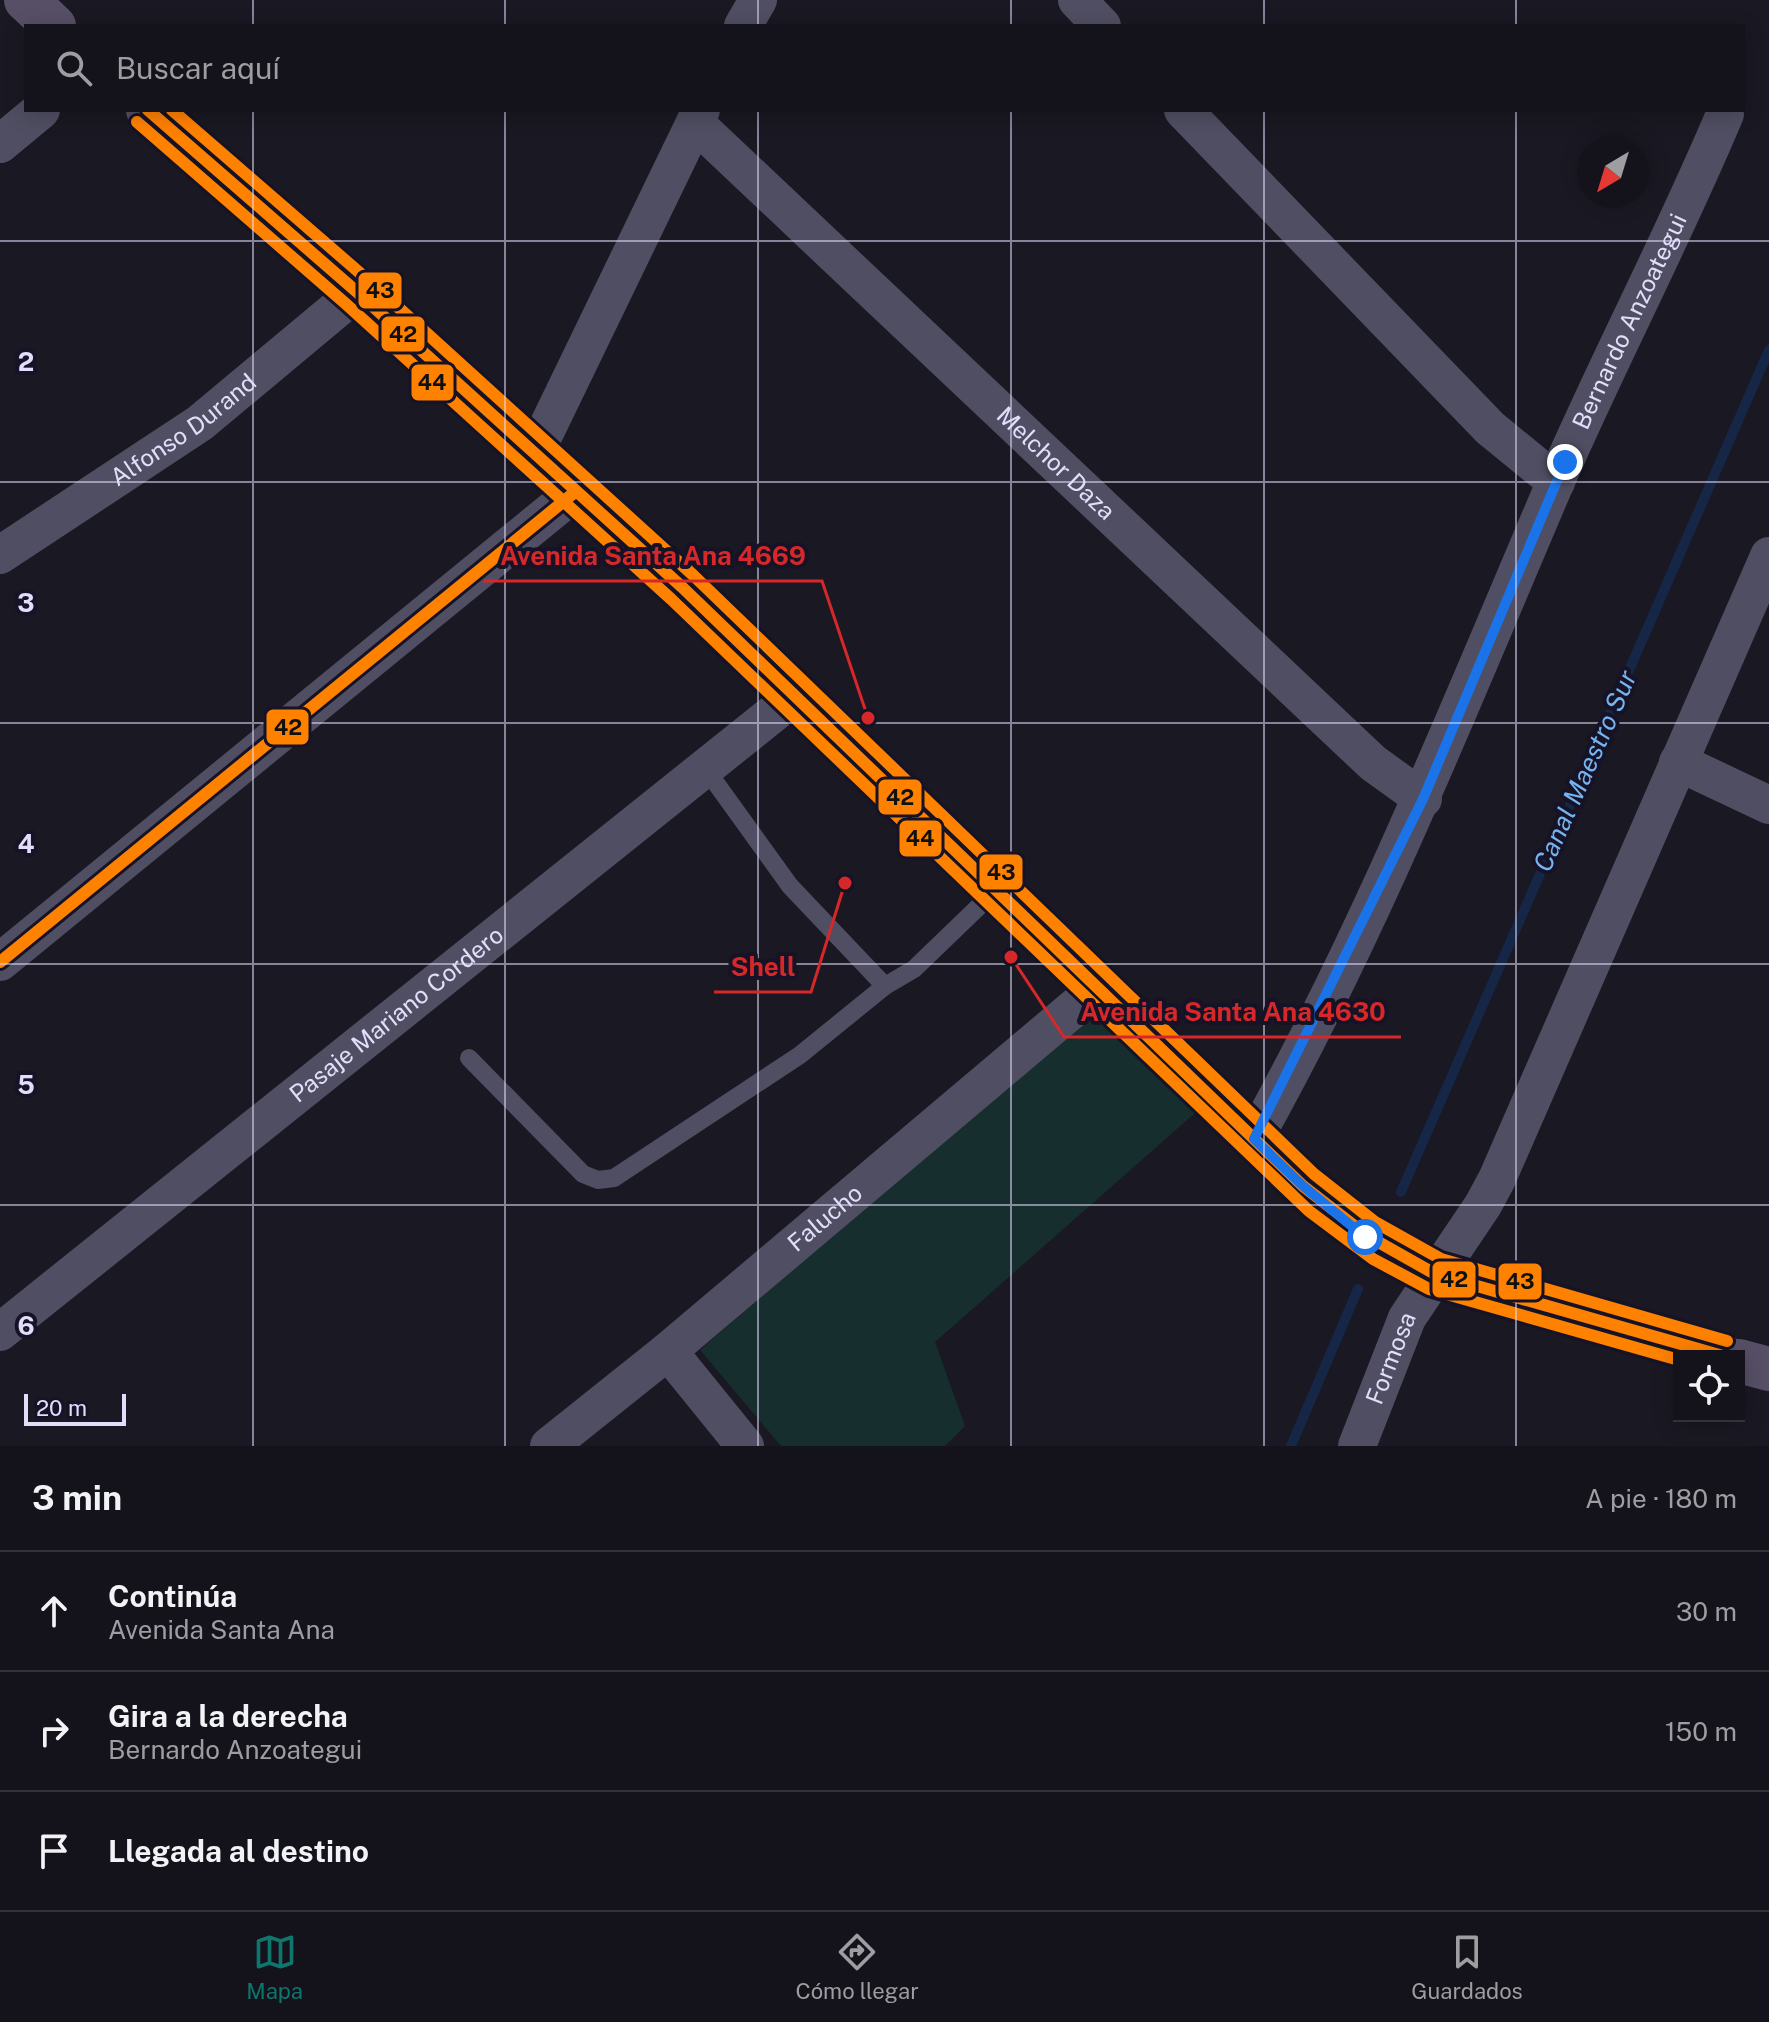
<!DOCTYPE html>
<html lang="es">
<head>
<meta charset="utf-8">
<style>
  :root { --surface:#14121a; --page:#212027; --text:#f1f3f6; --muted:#9d9ea2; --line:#333239; --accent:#0f766e }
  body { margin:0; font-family:"Public Sans",sans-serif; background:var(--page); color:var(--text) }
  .controls { position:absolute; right:24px; bottom:24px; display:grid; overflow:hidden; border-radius:0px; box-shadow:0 4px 20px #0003 }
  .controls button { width:72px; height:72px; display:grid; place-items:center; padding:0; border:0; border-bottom:2px solid var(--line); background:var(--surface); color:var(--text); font:40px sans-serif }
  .compass { position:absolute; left:1577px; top:136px; width:72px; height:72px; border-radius:50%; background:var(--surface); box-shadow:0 4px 20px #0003; rotate:218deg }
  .scale { position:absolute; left:24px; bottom:20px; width:102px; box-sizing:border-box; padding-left:8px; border:4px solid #e1ddfb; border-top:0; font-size:22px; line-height:28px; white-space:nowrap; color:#e1ddfb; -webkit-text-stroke:6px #171327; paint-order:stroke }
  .stop { position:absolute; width:24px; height:24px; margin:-18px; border:6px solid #1a73e8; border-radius:50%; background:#fff }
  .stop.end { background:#1a73e8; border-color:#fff; box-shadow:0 2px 8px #0008 }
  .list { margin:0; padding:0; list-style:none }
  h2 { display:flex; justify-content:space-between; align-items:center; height:104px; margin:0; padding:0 32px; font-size:34px }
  h2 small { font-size:26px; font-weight:400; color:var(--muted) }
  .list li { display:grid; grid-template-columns:52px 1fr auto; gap:24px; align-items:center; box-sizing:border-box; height:120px; padding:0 32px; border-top:2px solid var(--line) }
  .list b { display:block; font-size:30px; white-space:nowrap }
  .list p { margin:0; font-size:26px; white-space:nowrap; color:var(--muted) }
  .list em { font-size:26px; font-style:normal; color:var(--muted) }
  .icon { flex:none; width:44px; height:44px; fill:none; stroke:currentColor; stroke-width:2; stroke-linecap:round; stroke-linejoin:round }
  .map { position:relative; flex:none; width:1769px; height:1446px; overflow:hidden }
  .search { position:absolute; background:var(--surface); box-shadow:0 4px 20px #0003; left:24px; right:24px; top:24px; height:88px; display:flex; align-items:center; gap:20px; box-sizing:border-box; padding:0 28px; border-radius:0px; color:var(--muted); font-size:30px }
  .sheet { height:464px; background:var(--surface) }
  nav { display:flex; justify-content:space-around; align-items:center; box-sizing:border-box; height:112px; border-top:2px solid var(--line); background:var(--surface); font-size:22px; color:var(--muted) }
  nav a { display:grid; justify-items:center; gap:4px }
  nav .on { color:var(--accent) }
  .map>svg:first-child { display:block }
  .green { fill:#172e2f }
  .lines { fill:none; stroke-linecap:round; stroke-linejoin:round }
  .stream { stroke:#152646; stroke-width:10 }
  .service { stroke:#504e62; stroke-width:18 }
  .minor { stroke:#504e62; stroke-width:38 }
  .primary { stroke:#574f66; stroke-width:44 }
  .bus-1-casing { stroke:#171327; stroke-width:18 }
  .bus-2-casing { stroke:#171327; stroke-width:18 }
  .bus-3-casing { stroke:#171327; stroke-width:18 }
  .bus-1 { stroke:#ff8100; stroke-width:12 }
  .bus-2 { stroke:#ff8100; stroke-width:12 }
  .bus-3 { stroke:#ff8100; stroke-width:12 }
  .route { stroke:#1a73e8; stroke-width:10 }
  .grid { fill:none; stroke:#e1ddfb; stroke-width:2; stroke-opacity:0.55 }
  .labels { text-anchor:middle; stroke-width:8; stroke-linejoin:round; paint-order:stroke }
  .street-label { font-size:24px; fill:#e1ddfb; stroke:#171327 }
  .water-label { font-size:26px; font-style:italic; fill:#75b3f1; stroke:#171327 }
  .grid-label { font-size:26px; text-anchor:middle; font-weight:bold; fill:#e1ddfb; stroke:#171327; stroke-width:8; stroke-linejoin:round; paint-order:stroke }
  .leader { fill:none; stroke:#d62828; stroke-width:3 }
  .callout-dot { fill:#d62828; stroke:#171327; stroke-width:3 }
  .callout-label { font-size:26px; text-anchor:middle; font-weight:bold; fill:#d62828; stroke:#171327; stroke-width:8; stroke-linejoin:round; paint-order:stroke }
  .line-badge { stroke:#171327; stroke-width:3 }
  .pale-badge-label { font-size:22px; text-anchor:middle; font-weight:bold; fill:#111 }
</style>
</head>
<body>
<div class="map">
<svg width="1769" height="1446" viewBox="0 0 1769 1446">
  <rect width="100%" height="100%" fill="#1a1822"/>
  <polygon class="green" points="1100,1004 1203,1106 935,1342 965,1426 945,1446 781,1446 700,1350"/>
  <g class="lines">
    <g class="stream">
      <polyline points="1401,1192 1769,350"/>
      <polyline points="1291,1446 1358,1289"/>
    </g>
    <g class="service">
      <polyline points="705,768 790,886 885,986 914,969 996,890"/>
      <polyline points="469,1058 583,1174 598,1180 614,1178 800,1055 885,986"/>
    </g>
    <g class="minor">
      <polyline points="1077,0 1102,26"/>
      <polyline points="743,26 758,0"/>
      <polyline points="1183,110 1490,428 1556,482"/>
      <path id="s1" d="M695,123L1373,763L1423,799"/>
      <polyline points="0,144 41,110"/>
      <polyline points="534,455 701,110"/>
      <path id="s2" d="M0,555L200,423L357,292"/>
      <polyline points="1678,762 1769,805"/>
      <polyline points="0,962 575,492"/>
      <path id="s3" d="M1254,1139C1372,928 1461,703 1556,481C1610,357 1673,238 1725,114"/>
      <path id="s4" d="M0,1332L795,696"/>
      <polyline points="668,1351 745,1446"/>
      <path id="s5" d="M549,1446L668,1351L1099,987"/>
      <path id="s6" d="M1357,1446L1407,1318L1483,1205L1497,1179L1769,556"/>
    </g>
    <g class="primary">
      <polyline points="26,0 54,26"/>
      <path d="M148,110L357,292L682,587L847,743L1303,1186C1345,1221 1385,1252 1435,1274L1723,1356"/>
      <polyline points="1739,1361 1769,1369"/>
    </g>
    <defs>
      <g id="bus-1">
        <polyline points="148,110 357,292 682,587 1303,1186 1366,1235 1435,1274 1723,1356"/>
        <polyline points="0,962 575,492"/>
      </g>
      <polyline id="bus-2" points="137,122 346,304 671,599 1309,1211 1373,1259 1429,1289 1679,1360"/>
      <polyline id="bus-3" points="172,110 368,280 693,575 1314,1174 1375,1222 1441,1259 1727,1341"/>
    </defs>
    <use href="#bus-1" class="bus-1-casing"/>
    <use href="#bus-2" class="bus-2-casing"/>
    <use href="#bus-3" class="bus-3-casing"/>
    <use href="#bus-1" class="bus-1"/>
    <use href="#bus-2" class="bus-2"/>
    <use href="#bus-3" class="bus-3"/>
  </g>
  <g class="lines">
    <polyline class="route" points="1365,1237 1303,1186 1254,1139 1423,799 1565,462"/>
  </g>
  <path class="grid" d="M253,0V26M505,0V26M758,0V26M1011,0V26M1264,0V26M1516,0V26M253,110V1446M505,110V1446M758,110V1446M1011,110V1446M1264,110V1446M1516,110V1446M0,241H1769M0,482H1769M0,723H1769M0,964H1769M0,1205H1769"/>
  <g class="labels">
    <g class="street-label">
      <text dy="8" stroke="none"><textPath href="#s3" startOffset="900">Bernardo Anzoategui</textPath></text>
      <text dy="8" stroke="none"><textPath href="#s2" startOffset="222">Alfonso Durand</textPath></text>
      <text dy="8" stroke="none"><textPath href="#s1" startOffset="496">Melchor Daza</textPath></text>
      <text dy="8" stroke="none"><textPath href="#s4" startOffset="508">Pasaje Mariano Cordero</textPath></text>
      <text dy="8" stroke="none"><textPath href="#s5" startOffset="358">Falucho</textPath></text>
      <text dy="8" stroke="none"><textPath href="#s6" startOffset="94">Formosa</textPath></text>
    </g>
    <g class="water-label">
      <text transform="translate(1585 771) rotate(-66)" y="9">Canal Maestro Sur</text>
    </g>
  </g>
  <g class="grid-label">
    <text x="26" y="371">2</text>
    <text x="26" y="612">3</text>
    <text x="26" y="853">4</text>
    <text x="26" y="1094">5</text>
    <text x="26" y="1335">6</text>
  </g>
  <path class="leader" d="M868 718L822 581H484M845 883L811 992H714M1011 957L1064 1037H1401"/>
  <g class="callout-dot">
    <circle cx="868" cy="718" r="8"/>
    <circle cx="845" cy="883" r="8"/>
    <circle cx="1011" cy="957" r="8"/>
  </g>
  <g class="callout-label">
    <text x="653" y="565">Avenida Santa Ana 4669</text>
    <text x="763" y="976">Shell</text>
    <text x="1233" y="1021">Avenida Santa Ana 4630</text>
  </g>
  <g class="line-badge">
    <rect x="357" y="271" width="46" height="39" rx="8" fill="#ff8100"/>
    <rect x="380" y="315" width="46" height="38" rx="8" fill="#ff8100"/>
    <rect x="410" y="363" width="45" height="39" rx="8" fill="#ff8100"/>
    <rect x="265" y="708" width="45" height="38" rx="8" fill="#ff8100"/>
    <rect x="877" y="778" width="46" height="38" rx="8" fill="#ff8100"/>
    <rect x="898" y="819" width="45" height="39" rx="8" fill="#ff8100"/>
    <rect x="978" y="853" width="46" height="38" rx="8" fill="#ff8100"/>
    <rect x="1431" y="1260" width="46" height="39" rx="8" fill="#ff8100"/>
    <rect x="1497" y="1262" width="46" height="39" rx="8" fill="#ff8100"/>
  </g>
  <g class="pale-badge-label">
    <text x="380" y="298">43</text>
    <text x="403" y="342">42</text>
    <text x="432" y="390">44</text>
    <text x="288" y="735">42</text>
    <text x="900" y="805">42</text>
    <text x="920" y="846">44</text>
    <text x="1001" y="880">43</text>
    <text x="1454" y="1287">42</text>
    <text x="1520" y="1289">43</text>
  </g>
</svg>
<div class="controls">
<button><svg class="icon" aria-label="locate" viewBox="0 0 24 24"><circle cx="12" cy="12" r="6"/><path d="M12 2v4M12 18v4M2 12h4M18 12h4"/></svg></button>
</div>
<svg class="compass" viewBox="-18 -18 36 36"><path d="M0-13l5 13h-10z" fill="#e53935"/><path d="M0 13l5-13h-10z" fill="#9d9ea2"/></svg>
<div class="scale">20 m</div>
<div class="stop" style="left:1365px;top:1237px"></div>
<div class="stop end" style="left:1565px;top:462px"></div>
<div class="search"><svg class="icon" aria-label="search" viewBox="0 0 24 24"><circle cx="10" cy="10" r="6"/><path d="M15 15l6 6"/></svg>Buscar aquí</div>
</div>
<section class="sheet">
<h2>3 min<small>A pie · 180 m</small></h2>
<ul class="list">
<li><svg class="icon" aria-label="ahead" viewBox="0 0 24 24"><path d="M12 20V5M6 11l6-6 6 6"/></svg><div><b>Continúa</b><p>Avenida Santa Ana</p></div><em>30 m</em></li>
<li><svg class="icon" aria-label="right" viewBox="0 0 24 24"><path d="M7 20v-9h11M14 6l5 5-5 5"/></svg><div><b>Gira a la derecha</b><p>Bernardo Anzoategui</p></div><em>150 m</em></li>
<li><svg class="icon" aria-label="arrive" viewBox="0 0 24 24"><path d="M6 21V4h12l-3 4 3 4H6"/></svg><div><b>Llegada al destino</b></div></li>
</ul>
</section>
<nav>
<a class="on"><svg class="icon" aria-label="map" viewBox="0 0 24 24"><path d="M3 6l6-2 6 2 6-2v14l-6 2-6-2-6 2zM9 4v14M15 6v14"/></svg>Mapa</a>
<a><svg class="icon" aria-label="directions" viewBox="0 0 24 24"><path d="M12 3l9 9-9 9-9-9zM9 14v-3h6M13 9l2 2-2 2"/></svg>Cómo llegar</a>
<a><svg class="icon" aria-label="saved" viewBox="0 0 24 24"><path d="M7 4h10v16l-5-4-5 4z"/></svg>Guardados</a>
</nav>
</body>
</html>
